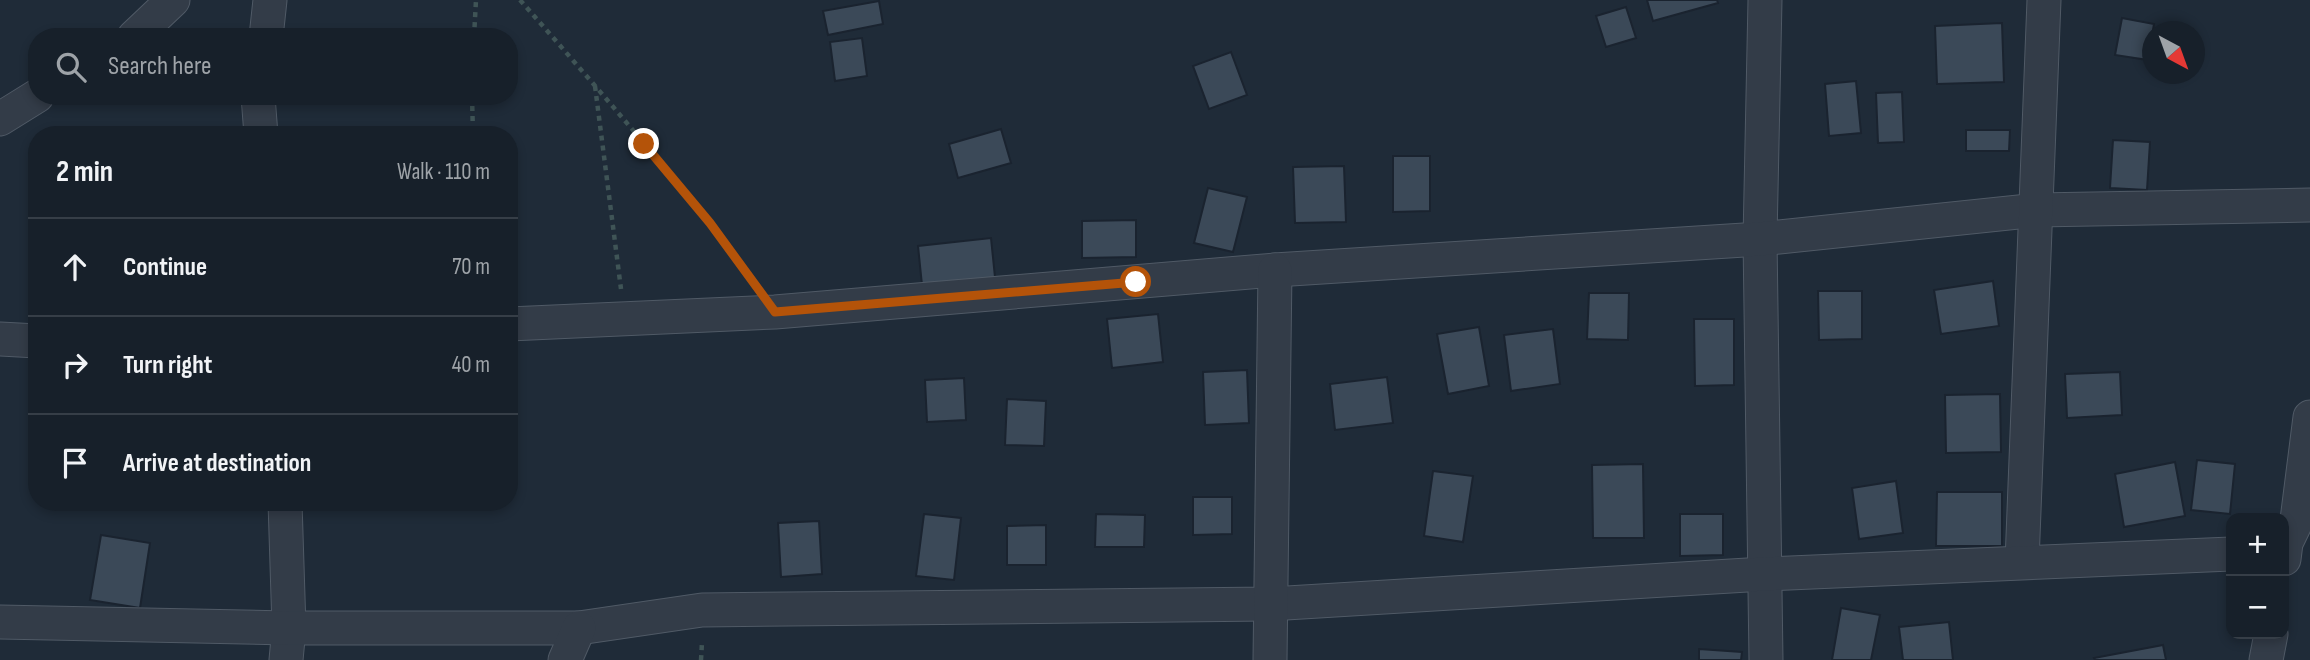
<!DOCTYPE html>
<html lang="en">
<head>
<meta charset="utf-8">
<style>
  :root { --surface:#17202a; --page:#242d36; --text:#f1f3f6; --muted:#9ea3a8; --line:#363e47 }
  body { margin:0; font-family:"Sofia Sans Condensed",sans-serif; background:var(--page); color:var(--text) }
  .controls { position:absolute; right:21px; bottom:21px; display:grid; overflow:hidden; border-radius:14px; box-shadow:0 4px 10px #0003 }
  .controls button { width:63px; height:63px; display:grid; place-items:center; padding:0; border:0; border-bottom:2px solid var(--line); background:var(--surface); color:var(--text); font:35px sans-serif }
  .compass { position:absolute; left:2142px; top:21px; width:63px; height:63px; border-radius:50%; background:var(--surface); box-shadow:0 4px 10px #0003; rotate:139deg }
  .stop { position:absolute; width:21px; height:21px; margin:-16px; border:5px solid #b45309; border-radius:50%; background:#fff }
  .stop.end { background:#b45309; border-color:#fff; box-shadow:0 2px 7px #0008 }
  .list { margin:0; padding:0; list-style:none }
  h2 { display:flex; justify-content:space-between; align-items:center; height:91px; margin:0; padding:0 28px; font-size:30px }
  h2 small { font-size:23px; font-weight:400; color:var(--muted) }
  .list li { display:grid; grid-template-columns:46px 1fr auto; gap:21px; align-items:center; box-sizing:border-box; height:98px; padding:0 28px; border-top:2px solid var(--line) }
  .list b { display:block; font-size:26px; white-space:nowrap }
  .list em { font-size:23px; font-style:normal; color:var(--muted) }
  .icon { flex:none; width:38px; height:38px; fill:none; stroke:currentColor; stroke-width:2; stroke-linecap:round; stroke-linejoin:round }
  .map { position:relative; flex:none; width:2310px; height:660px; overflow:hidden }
  .search { position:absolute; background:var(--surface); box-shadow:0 4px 10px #0003; left:28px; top:28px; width:490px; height:77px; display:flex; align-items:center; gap:18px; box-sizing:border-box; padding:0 24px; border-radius:28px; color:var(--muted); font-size:26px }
  .panel { position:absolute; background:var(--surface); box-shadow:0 4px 10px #0003; left:28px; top:126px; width:490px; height:385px; border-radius:28px }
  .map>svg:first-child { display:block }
  .building { fill:#3b4958; stroke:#1a232f; stroke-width:2 }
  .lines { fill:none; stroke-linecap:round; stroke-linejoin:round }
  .street-casing { stroke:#505a66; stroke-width:35 }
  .path { stroke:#3f5456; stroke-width:4.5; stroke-dasharray:5 5; stroke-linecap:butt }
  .street { stroke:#333c48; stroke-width:33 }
  .route { stroke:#b45309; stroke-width:9 }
</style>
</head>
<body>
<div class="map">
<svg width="2310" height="660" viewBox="0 0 2310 660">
  <rect width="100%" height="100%" fill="#1f2b38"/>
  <g class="building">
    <polygon points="1647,0 1717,0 1718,3 1653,21"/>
    <polygon points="879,1 883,24 828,35 823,11"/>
    <polygon points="1626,7 1636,38 1606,47 1596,16"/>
    <polygon points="2122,18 2154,24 2148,60 2115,55"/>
    <polygon points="2002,23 2004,82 1937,84 1935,26"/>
    <polygon points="862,38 867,76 835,81 830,42"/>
    <polygon points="1231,52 1247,95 1209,109 1193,66"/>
    <polygon points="1856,81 1861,133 1829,136 1825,84"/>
    <polygon points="1902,92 1904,142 1878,143 1876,93"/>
    <polygon points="1001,129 1011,163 958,178 949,144"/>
    <polygon points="1966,130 2010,130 2009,151 1966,151"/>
    <polygon points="2113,140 2150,142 2147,190 2110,188"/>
    <polygon points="1393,156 1430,156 1430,211 1393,212"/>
    <polygon points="1344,166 1346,222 1295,223 1293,167"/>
    <polygon points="1208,188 1247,197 1233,252 1194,243"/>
    <polygon points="1136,220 1136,257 1082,258 1082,221"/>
    <polygon points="991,238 996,287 923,295 918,246"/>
    <polygon points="1993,281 1999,326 1941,334 1934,290"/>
    <polygon points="1818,291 1862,291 1862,339 1819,340"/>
    <polygon points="1589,293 1629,293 1628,340 1587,339"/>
    <polygon points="1158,314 1163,362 1112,368 1107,319"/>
    <polygon points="1694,319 1734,319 1734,385 1695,386"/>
    <polygon points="1479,327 1489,386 1448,394 1437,334"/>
    <polygon points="1553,329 1560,384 1511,391 1504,335"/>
    <polygon points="1247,370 1249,423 1205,425 1203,372"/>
    <polygon points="2120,372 2122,415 2067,418 2065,374"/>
    <polygon points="1387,377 1393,423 1335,430 1330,384"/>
    <polygon points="964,378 966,420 927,422 925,380"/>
    <polygon points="2000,394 2001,452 1946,453 1945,395"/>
    <polygon points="1007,399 1046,401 1044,446 1005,445"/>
    <polygon points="2197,460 2235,464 2230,514 2191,510"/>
    <polygon points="2175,462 2185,516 2124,527 2115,474"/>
    <polygon points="1643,464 1644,538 1593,538 1592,465"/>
    <polygon points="1433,471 1473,476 1463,542 1424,536"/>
    <polygon points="1896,481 1903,533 1859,539 1852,488"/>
    <polygon points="1937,492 2002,492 2002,546 1936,546"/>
    <polygon points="1193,497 1232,497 1232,534 1193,535"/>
    <polygon points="924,514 961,518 954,580 916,576"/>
    <polygon points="1096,514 1145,515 1144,547 1095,547"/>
    <polygon points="1680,514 1723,514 1723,555 1680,556"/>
    <polygon points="819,521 822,574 781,577 778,523"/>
    <polygon points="1046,525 1046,565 1007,565 1007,526"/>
    <polygon points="101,535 150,543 140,608 90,600"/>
    <polygon points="1841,608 1880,615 1871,660 1832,660"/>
    <polygon points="1949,622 1953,660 1903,660 1899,627"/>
    <polygon points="2163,645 2166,660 2095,660 2094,658"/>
    <polygon points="1699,649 1742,652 1741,660 1699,660"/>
  </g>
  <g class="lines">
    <defs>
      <g id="street">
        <polyline points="1765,0 1760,239 1766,660"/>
        <polyline points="134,37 173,0"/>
        <polyline points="266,37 270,0"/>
        <polyline points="258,96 261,135"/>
        <polyline points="0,119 37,96"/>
        <polyline points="509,324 775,312 1275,270 1760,239 2037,210 2310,205"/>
        <polyline points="0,339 37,341"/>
        <polyline points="285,502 289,628 286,660"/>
        <polyline points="2284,559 2286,543 2297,520 2310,417"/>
        <polyline points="2022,562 2044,0"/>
        <polyline points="0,622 289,628 579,628 702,610 1269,604 1764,574 2231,554"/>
        <polyline points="565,660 579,628"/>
        <polyline points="1270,660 1275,270"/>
        <polyline points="2266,660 2271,634"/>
      </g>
    </defs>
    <use href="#street" class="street-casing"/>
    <g class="path">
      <path d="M520,0C600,91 680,182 751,279"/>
      <polyline points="474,37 476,0"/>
      <polyline points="595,86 621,289"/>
      <polyline points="472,96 473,135"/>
      <polyline points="701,660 702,642"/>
    </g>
    <use href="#street" class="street"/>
  </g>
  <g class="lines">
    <polyline class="route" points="644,144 710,223 775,312 1136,282"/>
  </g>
</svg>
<div class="controls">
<button>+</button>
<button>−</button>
</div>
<svg class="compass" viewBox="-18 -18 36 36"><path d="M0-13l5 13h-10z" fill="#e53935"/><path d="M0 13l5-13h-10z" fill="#9ea3a8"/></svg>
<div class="stop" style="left:1136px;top:282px"></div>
<div class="stop end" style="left:644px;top:144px"></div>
<div class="search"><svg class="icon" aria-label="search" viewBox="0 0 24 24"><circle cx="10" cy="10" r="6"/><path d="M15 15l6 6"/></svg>Search here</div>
<section class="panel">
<h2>2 min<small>Walk · 110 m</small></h2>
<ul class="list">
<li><svg class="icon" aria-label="ahead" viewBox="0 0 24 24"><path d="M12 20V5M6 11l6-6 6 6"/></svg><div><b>Continue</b></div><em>70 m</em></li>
<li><svg class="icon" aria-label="right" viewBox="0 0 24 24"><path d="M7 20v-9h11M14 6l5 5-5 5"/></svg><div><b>Turn right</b></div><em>40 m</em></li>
<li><svg class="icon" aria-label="arrive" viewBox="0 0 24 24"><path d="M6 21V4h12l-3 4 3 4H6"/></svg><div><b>Arrive at destination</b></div></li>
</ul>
</section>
</div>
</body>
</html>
